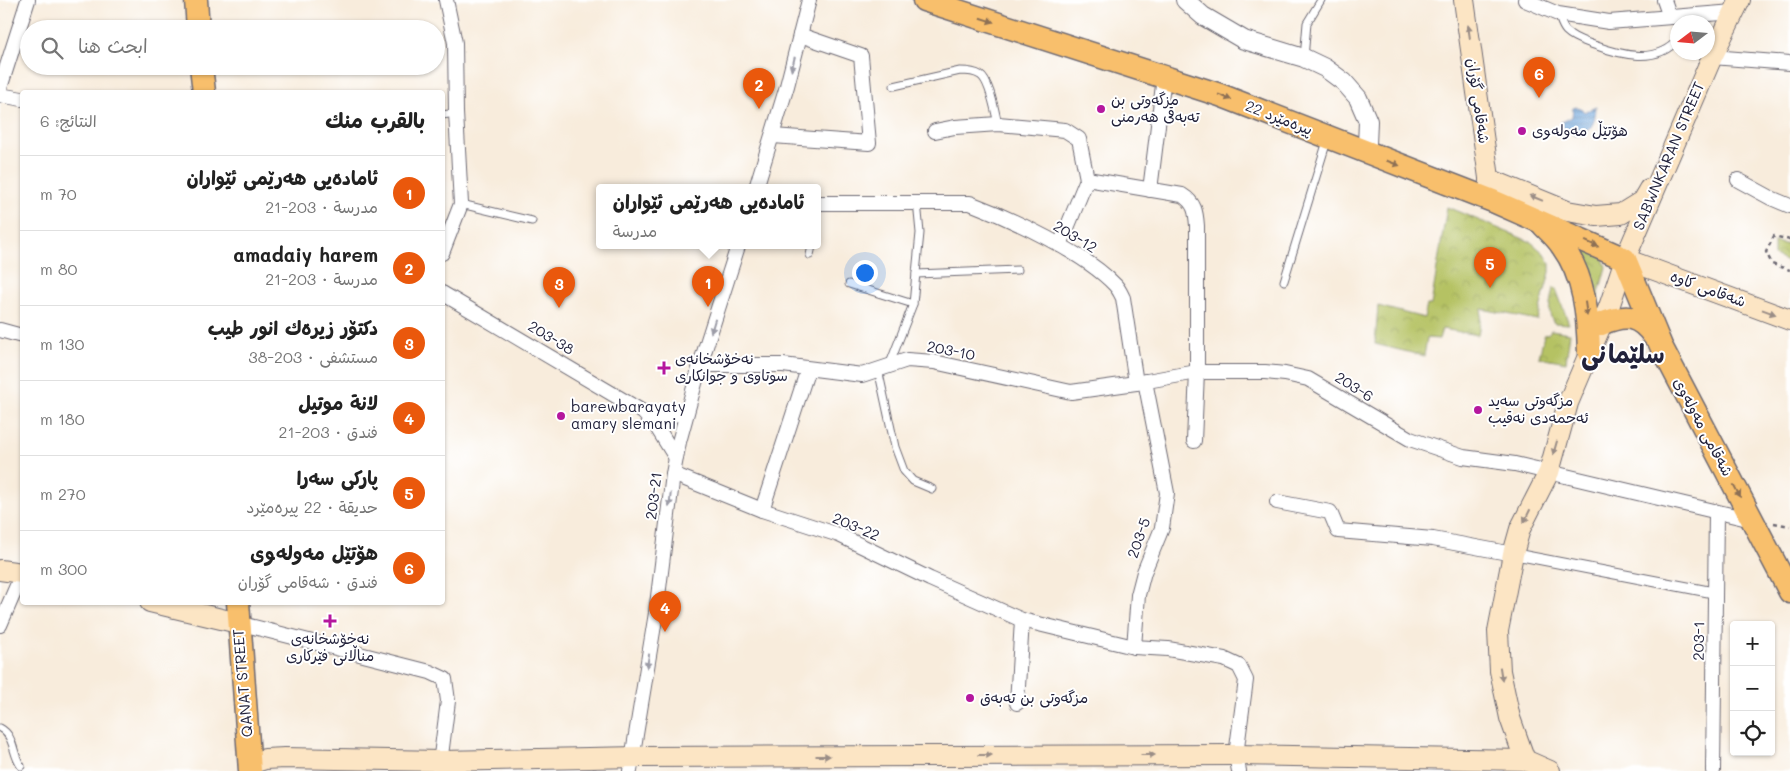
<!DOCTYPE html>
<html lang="ar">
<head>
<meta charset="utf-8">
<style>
  :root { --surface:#fff; --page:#f6f6f6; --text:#222; --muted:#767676; --line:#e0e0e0; --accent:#ea580c }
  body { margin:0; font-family:Mali,"Playpen Sans Arabic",sans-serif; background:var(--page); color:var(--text); direction:rtl }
  .controls { position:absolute; right:15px; bottom:15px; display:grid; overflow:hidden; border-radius:5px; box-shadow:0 1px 4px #0004 }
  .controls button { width:45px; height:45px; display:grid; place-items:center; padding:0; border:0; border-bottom:1px solid var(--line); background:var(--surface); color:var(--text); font:25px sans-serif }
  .compass { position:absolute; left:1670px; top:15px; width:45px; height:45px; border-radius:50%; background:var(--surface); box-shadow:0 1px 4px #0004; rotate:254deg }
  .you { position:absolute; left:864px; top:272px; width:18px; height:18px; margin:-12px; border:4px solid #fff; border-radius:50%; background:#1a73e8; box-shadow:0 0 0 8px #1a73e833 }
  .badge { display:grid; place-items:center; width:32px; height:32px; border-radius:50%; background:var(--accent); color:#fff; font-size:16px; font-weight:700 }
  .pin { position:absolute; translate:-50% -41px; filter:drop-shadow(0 1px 2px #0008) }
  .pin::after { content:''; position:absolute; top:26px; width:18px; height:15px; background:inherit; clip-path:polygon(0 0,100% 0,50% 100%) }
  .popup { position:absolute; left:596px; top:184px; width:225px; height:65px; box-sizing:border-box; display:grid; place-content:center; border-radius:5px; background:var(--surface); filter:drop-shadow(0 1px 4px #0005); font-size:16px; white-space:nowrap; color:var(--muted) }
  .popup b { font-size:19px; color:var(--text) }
  .popup::after { content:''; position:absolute; left:50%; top:100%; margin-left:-10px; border:10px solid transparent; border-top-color:var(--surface) }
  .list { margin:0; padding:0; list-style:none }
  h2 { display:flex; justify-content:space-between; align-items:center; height:65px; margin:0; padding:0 20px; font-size:21px }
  h2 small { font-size:16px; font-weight:400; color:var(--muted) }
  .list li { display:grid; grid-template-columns:32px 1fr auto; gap:15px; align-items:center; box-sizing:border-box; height:75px; padding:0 20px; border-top:1px solid var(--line) }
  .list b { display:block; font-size:19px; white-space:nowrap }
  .list p { margin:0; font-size:16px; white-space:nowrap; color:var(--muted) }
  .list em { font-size:16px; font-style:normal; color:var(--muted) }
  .icon { flex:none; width:28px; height:28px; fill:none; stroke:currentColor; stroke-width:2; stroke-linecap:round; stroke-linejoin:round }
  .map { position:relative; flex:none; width:1790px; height:771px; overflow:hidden; direction:ltr }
  .search { position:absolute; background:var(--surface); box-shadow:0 1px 4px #0004; left:20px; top:20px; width:425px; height:55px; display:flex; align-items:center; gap:12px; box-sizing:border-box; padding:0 18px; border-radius:28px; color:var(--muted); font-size:19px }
  .panel { position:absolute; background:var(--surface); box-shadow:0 1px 4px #0004; left:20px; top:90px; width:425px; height:515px; border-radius:5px; direction:rtl }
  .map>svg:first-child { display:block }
  .park { fill:url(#park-crowns); stroke:#6c7250 }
  .water { fill:url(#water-rules); stroke:#46628a }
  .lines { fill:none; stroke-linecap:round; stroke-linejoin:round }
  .service-casing { stroke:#6d6973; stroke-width:9 }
  .pedestrian-casing { stroke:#6d6973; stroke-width:12 }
  .minor-casing { stroke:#6d6973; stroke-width:16 }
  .tertiary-casing { stroke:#6d6973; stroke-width:20 }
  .secondary-casing { stroke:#6d6973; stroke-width:22 }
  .primary-casing { stroke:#6d6973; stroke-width:25 }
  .path { stroke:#6d6973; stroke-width:2.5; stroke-dasharray:4 4; stroke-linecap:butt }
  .service { stroke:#fff; stroke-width:7 }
  .pedestrian { stroke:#fff; stroke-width:10 }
  .minor { stroke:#fff; stroke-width:14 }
  .tertiary { stroke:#fff; stroke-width:18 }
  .secondary { stroke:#fce5c4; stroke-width:20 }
  .primary { stroke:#f8bf6c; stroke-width:22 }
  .oneway { fill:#8d7054 }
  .oneway2 { fill:#9a8d86 }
  .oneway3 { fill:#9c9ca7 }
  .poi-dot { fill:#b5179e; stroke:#fff; stroke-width:2 }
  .labels { text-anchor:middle; stroke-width:4; stroke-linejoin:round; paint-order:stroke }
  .poi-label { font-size:15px; fill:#22223b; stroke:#fff; text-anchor:start }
  .street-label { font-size:15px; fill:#22223b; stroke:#fff }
  .town-label { font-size:25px; font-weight:bold; fill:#22223b; stroke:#fff }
</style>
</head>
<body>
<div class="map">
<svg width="1790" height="771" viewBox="0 0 1790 771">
  <defs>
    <pattern id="park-crowns" width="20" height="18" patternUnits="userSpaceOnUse" patternTransform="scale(1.25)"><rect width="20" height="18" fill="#b5c264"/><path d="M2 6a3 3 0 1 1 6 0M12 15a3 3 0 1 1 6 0" fill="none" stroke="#9ba658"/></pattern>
    <pattern id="water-rules" width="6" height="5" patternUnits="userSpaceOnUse" patternTransform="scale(1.25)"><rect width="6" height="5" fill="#6aa2d9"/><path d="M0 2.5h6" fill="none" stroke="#5784b1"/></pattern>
  </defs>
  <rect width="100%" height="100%" fill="#fff"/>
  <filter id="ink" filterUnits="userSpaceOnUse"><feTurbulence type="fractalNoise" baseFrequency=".02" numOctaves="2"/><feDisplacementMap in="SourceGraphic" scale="10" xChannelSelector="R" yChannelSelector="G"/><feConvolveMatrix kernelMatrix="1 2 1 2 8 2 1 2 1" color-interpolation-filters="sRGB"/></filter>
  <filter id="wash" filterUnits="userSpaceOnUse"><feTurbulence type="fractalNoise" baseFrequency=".0096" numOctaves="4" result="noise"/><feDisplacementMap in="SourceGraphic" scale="20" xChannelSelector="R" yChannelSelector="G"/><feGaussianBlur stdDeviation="1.12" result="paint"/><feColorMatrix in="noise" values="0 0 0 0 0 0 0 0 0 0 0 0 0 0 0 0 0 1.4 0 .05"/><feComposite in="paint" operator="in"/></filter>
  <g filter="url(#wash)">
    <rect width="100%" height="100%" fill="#f8ecdc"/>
    <g class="park">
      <polygon points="1447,207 1531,242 1546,255 1550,264 1550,272 1537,320 1482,309 1478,335 1442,329 1439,339 1427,338 1424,356 1375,344 1378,306 1424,318 1427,305 1431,305"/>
      <polygon points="1574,242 1602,255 1606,267 1595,307"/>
      <polygon points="1774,242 1790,245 1790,263 1774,256"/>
      <path d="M1553,288L1556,289L1569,324L1554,323C1546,312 1551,300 1553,288Z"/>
      <polygon points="1551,330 1570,333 1566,362 1539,357 1544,335 1548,334"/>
    </g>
    <path class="water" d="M1577,107L1581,108L1584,112L1596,107C1595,123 1592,131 1576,136L1564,129L1561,122L1572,117L1573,108Z"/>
  </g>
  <g filter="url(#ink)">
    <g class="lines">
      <defs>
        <g id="service">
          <path d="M1558,14C1560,19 1562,27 1566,31C1574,39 1584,41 1594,45C1621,55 1657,65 1678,39"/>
          <polyline points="1304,58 1307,23 1321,0"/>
          <path d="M894,86L960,71C966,71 974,71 980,75C990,81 995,112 998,124"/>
          <polyline points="442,115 456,113"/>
          <polyline points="461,204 532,221"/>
          <polyline points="810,255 812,246"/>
          <polyline points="916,274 1018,270"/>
          <polyline points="1284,281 1327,141"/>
          <polyline points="849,284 913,304"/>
          <polyline points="889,366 913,304 920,233 917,202"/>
          <polyline points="878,369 895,447 904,471 913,481 932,489"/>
          <path d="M0,728C15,736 12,754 21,766"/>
        </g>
        <polyline id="pedestrian" points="1513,554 1716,593"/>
        <g id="minor">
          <polyline points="1525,0 1558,14 1609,22 1734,12"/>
          <polyline points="1664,0 1670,17"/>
          <polyline points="1712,57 1790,63"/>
          <polyline points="0,88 28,0"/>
          <polyline points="0,95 22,99"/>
          <polyline points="935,131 955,127 998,124 1065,130 1079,139 1087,179 1060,245"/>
          <polyline points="773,136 869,143 861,56 800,35"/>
          <path d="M1087,179L1182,195C1195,203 1196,212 1197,226V372L1194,441"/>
          <polyline points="1738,180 1771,198 1790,206"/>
          <polyline points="756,188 787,86 809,0"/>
          <polyline points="1150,190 1164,77"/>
          <path d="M817,203H970C1012,219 1085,253 1115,285C1119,289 1121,294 1123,298L1136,383"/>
          <polyline points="442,253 461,204 456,113 455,43 446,0"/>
          <path d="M442,293L643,412C659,418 672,417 687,411"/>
          <polyline points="0,330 22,336"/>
          <polyline points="700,365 783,365 862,375 907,360 934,362 1071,392 1136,383 1197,372 1265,372 1285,374 1308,379 1410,439 1463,457 1515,464 1752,520"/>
          <polyline points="643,412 658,429 676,458"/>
          <polyline points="673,474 762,510 839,535 930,579 1022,620 1134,647 1168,649 1224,659 1239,666 1246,680 1236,755 1239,771"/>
          <polyline points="1277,502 1330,512 1338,531 1433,539 1513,554"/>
          <polyline points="762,510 808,369"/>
          <polyline points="238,623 430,672 445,679 448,701 439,771"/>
          <polyline points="0,625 22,574"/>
          <polyline points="1134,647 1138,595 1144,572 1162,528 1167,493 1145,381"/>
          <polyline points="1017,703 1022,620"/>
          <polyline points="630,771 656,613 673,474 679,442 700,365 738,246"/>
          <polyline points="1713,771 1716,512"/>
        </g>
        <polyline id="tertiary" points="1185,0 1203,16 1244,40 1304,58 1325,68 1344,82 1358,98 1368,121 1367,145 1365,152"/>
        <g id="secondary">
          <polyline points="1464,0 1491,192"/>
          <polyline points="1489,179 1567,211 1596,216 1621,214 1642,201 1649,189"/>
          <polyline points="1625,259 1790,320"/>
          <polyline points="0,570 22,573"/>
          <polyline points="150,602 238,623"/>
          <polyline points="1525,760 1510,718 1500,671 1498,631 1513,554 1520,529 1549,472 1568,403 1609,307 1625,259 1712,57 1740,0"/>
          <polyline points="250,764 265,759 285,758 441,761 638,757 1236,755 1525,760 1550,771"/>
        </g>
        <g id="primary">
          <polyline points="196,0 198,29"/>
          <polyline points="924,0 1220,95 1493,201 1625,259 1661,346 1790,592"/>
          <polyline points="201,66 204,92"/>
          <path d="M1544,226C1550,232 1557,238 1562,246C1585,277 1588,316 1589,353"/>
          <path d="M1601,324C1625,314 1638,314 1654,336"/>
          <polyline points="238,602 250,771"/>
        </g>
      </defs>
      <use href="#service" class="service-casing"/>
      <use href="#pedestrian" class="pedestrian-casing"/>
      <use href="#minor" class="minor-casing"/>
      <use href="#tertiary" class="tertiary-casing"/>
      <use href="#secondary" class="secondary-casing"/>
      <use href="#primary" class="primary-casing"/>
      <g class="path">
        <polyline points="1790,240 1774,236 1766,252 1772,264 1790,270"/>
        <polyline points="1774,523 1790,526"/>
      </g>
      <use href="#service" class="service"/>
      <use href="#pedestrian" class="pedestrian"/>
      <use href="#minor" class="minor"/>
      <use href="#tertiary" class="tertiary"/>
      <use href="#secondary" class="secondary"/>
      <use href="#primary" class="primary"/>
    </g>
    <defs><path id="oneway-solid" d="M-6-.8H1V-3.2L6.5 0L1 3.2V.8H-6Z" transform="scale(1.25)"/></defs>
    <g class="oneway">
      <use href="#oneway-solid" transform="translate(987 20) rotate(18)"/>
      <use href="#oneway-solid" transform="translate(1225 97) rotate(21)"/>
      <use href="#oneway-solid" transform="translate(1393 163) rotate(21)"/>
      <use href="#oneway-solid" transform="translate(1592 244) rotate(24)"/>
      <use href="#oneway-solid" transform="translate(1586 309) rotate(82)"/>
      <use href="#oneway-solid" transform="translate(1737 491) rotate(62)"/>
    </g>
    <g class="oneway2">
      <use href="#oneway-solid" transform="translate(1469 32) rotate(-98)"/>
      <use href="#oneway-solid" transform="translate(1536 198) rotate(-158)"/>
      <use href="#oneway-solid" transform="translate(1769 312) rotate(20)"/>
      <use href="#oneway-solid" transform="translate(1555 448) rotate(106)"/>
      <use href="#oneway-solid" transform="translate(1527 516) rotate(116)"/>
      <use href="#oneway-solid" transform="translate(1501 674) rotate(81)"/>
      <use href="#oneway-solid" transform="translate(985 755)"/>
      <use href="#oneway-solid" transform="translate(1148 755)"/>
      <use href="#oneway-solid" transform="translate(823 756)"/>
    </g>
    <g class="oneway3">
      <use href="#oneway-solid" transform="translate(793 64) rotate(104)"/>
      <use href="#oneway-solid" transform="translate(713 326) rotate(107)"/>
      <use href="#oneway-solid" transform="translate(670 500) rotate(96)"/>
      <use href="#oneway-solid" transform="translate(648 661) rotate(99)"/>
    </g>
  </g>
  <g class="poi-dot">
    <circle cx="1101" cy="109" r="5"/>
    <circle cx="1522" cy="131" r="5"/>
    <path d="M661.5 360.5h5v5h5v5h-5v5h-5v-5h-5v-5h5z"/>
    <circle cx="1478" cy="410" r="5"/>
    <circle cx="561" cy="416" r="5"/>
    <path d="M327.5 613.5h5v5h5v5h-5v5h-5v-5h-5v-5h5z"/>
    <circle cx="970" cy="698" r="5"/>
  </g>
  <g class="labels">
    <g class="poi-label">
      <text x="1111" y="105">مزگەوتی بن<tspan x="1111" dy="17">تەبەقی هەرمنی</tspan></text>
      <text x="1532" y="136">هۆتێڵ مەولەوی</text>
      <text x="675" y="364">نەخۆشخانەی<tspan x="675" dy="17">سوتاوی و جوانکاری</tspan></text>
      <text x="1488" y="406">مزگەوتی سەید<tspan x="1488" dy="17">ئەحمەدی نەقیب</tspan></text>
      <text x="571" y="412">barewbarayaty<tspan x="571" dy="17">amary slemani</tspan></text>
      <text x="330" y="644" text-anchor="middle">نەخۆشخانەی<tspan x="330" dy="17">مناڵانی فێركاری</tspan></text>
      <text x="980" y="703">مزگەوتی بن تەبەق</text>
    </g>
    <g class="street-label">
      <text transform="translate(1478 101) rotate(82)" y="5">شەقامی گۆران</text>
      <text transform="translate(1279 118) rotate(21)" y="5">22 پیرەمێرد</text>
      <text transform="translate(1669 156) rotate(-67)" y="5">SABWNKARAN STREET</text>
      <text transform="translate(1075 237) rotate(31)" y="5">203-12</text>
      <text transform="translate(1708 289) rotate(20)" y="5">شەقامی کاوە</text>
      <text transform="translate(551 338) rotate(31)" y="5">203-38</text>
      <text transform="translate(951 351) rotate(11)" y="5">203-10</text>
      <text transform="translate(1354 387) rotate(32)" y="5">203-6</text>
      <text transform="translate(1703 427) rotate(62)" y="5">شەقامی مەولەوی</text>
      <text transform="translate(654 496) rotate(-83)" y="5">203-21</text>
      <text transform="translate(856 527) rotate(23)" y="5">203-22</text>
      <text transform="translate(1139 538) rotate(-71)" y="5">203-5</text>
      <text transform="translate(1699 641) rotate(-89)" y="5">203-1</text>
      <text transform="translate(243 683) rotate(-95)" y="5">QANAT STREET</text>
    </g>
    <g class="town-label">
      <text x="1623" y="363">سلێمانی</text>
    </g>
  </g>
</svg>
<div class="controls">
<button>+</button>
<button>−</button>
<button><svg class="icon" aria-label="locate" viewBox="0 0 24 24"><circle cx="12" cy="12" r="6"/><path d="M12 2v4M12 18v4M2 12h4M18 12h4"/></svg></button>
</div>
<svg class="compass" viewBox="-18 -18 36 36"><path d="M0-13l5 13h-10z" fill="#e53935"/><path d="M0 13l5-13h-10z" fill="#767676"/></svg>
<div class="you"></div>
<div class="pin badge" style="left:708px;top:307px">1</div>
<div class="popup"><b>ئامادەیی ھەرێمی ئێواران</b>مدرسة</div>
<div class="pin badge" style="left:759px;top:109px">2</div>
<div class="pin badge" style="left:559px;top:308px">3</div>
<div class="pin badge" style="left:665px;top:632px">4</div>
<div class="pin badge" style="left:1490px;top:288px">5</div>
<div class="pin badge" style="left:1539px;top:98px">6</div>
<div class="search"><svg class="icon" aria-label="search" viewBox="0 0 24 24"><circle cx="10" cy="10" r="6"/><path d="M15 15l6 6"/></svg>ابحث هنا</div>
<section class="panel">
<h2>بالقرب منك<small>النتائج: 6</small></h2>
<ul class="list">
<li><span class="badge">1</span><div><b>ئامادەیی ھەرێمی ئێواران</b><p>مدرسة · 203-21</p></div><em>70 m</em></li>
<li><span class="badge">2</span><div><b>amadaiy harem</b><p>مدرسة · 203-21</p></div><em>80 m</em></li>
<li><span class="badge">3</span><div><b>دکتۆر زیرەك انور طیب</b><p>مستشفى · 203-38</p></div><em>130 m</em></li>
<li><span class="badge">4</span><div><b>لانة موتيل</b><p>فندق · 203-21</p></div><em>180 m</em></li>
<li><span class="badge">5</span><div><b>پارکی سەرا</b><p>حديقة · 22 پیرەمێرد</p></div><em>270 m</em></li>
<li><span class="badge">6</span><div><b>هۆتێل مەولەوی</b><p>فندق · شەقامی گۆران</p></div><em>300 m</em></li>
</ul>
</section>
</div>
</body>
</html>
